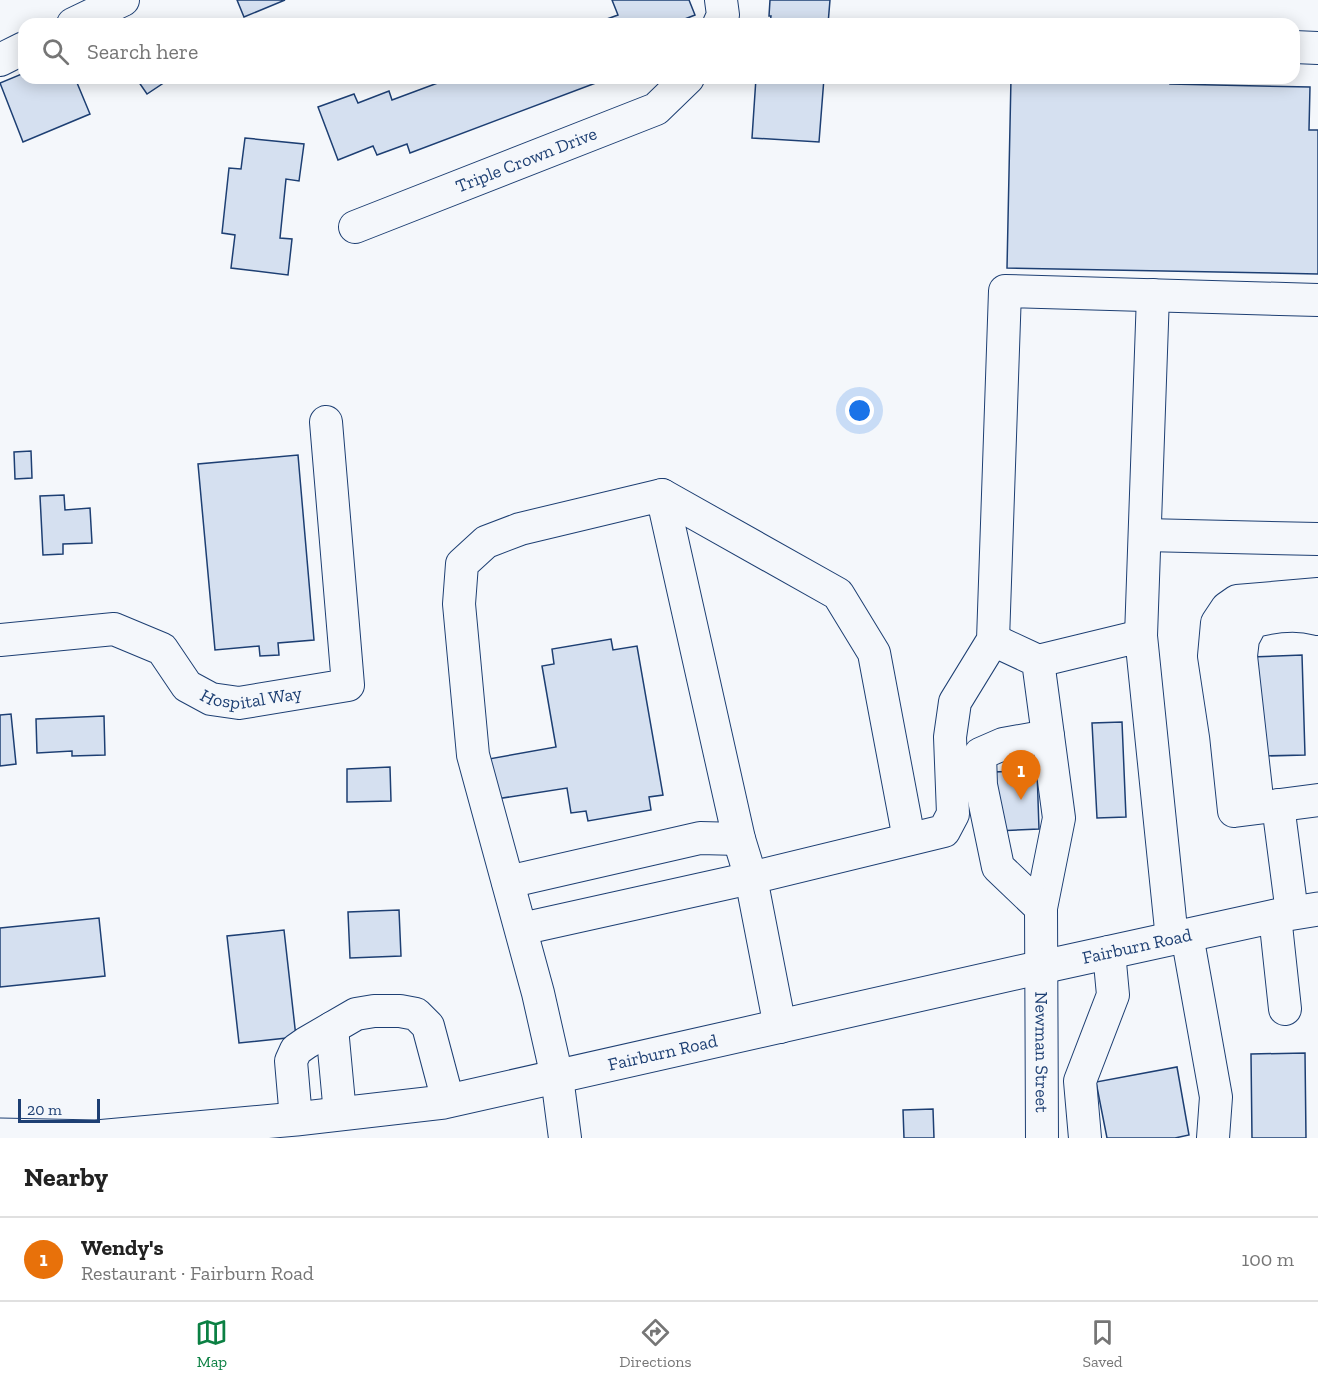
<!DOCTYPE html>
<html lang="en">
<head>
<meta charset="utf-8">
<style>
  :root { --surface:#fff; --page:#f2f2f2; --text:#222; --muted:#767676; --line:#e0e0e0; --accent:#0b8043 }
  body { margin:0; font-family:"Zilla Slab",serif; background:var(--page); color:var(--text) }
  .scale { position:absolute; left:18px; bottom:15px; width:82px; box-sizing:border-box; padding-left:6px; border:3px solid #1d3f73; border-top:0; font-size:16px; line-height:21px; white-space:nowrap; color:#1d3f73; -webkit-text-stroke:4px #f4f7fb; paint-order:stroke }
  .you { position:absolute; left:860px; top:411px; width:21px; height:21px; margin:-15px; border:4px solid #fff; border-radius:50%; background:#1a73e8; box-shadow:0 0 0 9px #1a73e833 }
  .badge { display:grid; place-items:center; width:39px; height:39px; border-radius:50%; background:var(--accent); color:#fff; font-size:20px; font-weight:700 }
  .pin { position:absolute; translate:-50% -50px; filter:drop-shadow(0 2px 3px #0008) }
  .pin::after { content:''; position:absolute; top:32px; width:21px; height:18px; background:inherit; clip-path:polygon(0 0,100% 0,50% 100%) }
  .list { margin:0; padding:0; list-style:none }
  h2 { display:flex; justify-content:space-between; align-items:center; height:78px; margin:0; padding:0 24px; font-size:26px }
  h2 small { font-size:20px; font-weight:400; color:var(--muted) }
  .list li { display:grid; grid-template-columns:39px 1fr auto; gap:18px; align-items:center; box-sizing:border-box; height:84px; padding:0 24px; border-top:2px solid var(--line) }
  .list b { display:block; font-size:22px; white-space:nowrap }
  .list p { margin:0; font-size:20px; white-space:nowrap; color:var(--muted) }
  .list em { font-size:20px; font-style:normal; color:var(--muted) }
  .icon { flex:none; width:33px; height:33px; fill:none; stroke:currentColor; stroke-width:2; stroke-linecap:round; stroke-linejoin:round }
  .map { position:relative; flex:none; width:1318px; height:1138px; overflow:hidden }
  .search { position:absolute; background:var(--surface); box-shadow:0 3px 15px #0003; left:18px; right:18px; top:18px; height:66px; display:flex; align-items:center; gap:15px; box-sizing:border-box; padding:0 21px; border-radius:18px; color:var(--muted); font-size:22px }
  .sheet { height:162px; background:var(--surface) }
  nav { display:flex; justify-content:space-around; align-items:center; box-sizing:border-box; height:84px; border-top:2px solid var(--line); background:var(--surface); font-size:16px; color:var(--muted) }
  nav a { display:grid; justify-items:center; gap:3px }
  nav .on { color:var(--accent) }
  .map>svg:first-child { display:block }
  .building { fill:#d5e0f0; stroke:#1d3f73; stroke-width:1.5 }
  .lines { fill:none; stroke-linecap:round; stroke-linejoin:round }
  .minor-casing { stroke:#1d3f73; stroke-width:34 }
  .major-casing { stroke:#1d3f73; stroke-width:35 }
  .minor { stroke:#f4f7fb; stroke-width:32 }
  .major { stroke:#f4f7fb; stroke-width:33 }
  .labels { text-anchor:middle; stroke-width:4.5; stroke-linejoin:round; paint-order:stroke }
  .street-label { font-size:18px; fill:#1d3f73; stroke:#f4f7fb }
</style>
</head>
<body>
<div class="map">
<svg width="1318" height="1138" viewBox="0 0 1318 1138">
  <rect width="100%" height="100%" fill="#f4f7fb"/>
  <g class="building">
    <polygon points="237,0 285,0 244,17"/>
    <polygon points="612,0 689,0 695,15 672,24 593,24 618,15"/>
    <polygon points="770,0 830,0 828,24 770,24 771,16 769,16"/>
    <polygon points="24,73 24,78 75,78 90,114 23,142 0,83"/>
    <polygon points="136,78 171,78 147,94"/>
    <polygon points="451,78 609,78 410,153 407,144 377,155 373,146 338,160 318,107 354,94 358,103 389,91 392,100"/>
    <polygon points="756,78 824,78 819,142 752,138"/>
    <polygon points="1011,78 1106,78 1106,82 1146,83 1146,78 1171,78 1170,84 1310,87 1309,130 1318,130 1318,274 1007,268"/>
    <polygon points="245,138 304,144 299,181 286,179 280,238 292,239 288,275 231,268 235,235 222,233 229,168 241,169"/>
    <polygon points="31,451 32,478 15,479 14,452"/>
    <polygon points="298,455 314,640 278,643 279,655 260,656 259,646 215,650 198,464"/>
    <polygon points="64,495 65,510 90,508 92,543 63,544 63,554 43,555 40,496"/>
    <polygon points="611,639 613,650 637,646 663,795 649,797 651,810 588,821 586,811 571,813 567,788 490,800 483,760 556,747 542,666 554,664 552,649"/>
    <polygon points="1302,655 1305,755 1265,756 1251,657"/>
    <polygon points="11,714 16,764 0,766 0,715"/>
    <polygon points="104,716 105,755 72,756 72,751 37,753 36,719"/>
    <polygon points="1122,722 1126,817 1097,818 1092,723"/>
    <polygon points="390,767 391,801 347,802 347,769"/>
    <polygon points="1037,770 1039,829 996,831 994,772"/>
    <polygon points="399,910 401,956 350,958 348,912"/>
    <polygon points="99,918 105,976 0,987 0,928"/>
    <polygon points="284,930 296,1037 239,1043 227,936"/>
    <polygon points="1305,1053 1306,1138 1252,1138 1251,1054"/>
    <polygon points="1177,1067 1189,1135 1175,1138 1107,1138 1096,1082"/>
    <polygon points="933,1109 934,1138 904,1138 903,1110"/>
  </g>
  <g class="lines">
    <defs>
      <g id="minor">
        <polyline points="73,24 123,0"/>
        <polyline points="719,24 723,15 721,0"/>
        <polyline points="1294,47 1318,48"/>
        <polyline points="0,60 24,48"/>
        <path id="s1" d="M355,227L656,109L688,78"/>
        <polyline points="662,495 838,594 874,653 909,839"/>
        <polyline points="1145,535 1318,539"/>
        <polyline points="1318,594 1237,601 1227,608 1217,623 1214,656 1226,735 1234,811 1318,800"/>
        <polyline points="1141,636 1153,295"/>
        <path id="s2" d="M0,640L114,629L162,649L187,686L211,699L239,703L348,685L326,422"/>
        <path id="s3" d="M993,640L1038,661L1059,818L1041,908L1042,1138"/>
        <polyline points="1038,661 1141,636 1172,939"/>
        <polyline points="1278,805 1292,913"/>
        <path d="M1258,807L1241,656L1243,639L1252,622C1273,616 1296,613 1318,619"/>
        <polyline points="508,882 700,838 739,839"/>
        <polyline points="1041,908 998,867 981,785 980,754 1003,744 1048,736"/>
        <polyline points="1275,916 1285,1009"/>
        <polyline points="521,929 751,878 739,839 662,495 520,529 486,542 462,564 459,604 473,755 538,993 557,1077 565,1138"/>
        <polyline points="1187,935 1216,1097 1213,1138"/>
        <polyline points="780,1027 751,878 944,831 953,814 950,737 955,702 993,640 1005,291 1318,300"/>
        <polyline points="332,1028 340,1114"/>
        <polyline points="296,1119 291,1061 296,1050 306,1043 356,1014 374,1011 400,1011 416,1014 428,1026 448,1101"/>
        <polyline points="1085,1138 1080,1081 1113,995 1109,952"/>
      </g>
      <g id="major">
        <path id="s4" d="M0,1135L96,1137L296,1119L444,1102L1042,967L1275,916L1318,909"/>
      </g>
    </defs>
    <use href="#minor" class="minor-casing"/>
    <use href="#major" class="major-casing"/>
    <use href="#minor" class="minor"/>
    <use href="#major" class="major"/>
  </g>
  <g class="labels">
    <g class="street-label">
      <text dy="6" stroke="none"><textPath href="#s1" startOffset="184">Triple Crown Drive</textPath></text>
      <text dy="6" stroke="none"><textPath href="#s2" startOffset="279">Hospital Way</textPath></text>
      <text dy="6" stroke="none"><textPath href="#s4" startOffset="1156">Fairburn Road</textPath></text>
      <text dy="6" stroke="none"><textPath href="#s3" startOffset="444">Newman Street</textPath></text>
      <text dy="6" stroke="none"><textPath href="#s4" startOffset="670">Fairburn Road</textPath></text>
    </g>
  </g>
</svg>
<div class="scale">20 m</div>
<div class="you"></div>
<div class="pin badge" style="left:1021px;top:800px;background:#e8710a">1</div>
<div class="search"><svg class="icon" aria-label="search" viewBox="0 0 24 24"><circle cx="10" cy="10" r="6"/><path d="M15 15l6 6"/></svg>Search here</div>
</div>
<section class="sheet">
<h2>Nearby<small></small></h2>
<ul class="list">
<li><span class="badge" style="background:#e8710a">1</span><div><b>Wendy's</b><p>Restaurant · Fairburn Road</p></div><em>100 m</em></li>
</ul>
</section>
<nav>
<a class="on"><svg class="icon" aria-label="map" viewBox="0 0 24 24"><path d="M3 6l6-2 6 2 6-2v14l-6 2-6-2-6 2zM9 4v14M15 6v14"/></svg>Map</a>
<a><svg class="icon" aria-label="directions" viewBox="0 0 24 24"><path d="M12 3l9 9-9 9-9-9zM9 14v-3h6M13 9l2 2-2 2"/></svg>Directions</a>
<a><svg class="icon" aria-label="saved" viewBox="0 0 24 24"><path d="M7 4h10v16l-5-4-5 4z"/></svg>Saved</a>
</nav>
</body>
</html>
